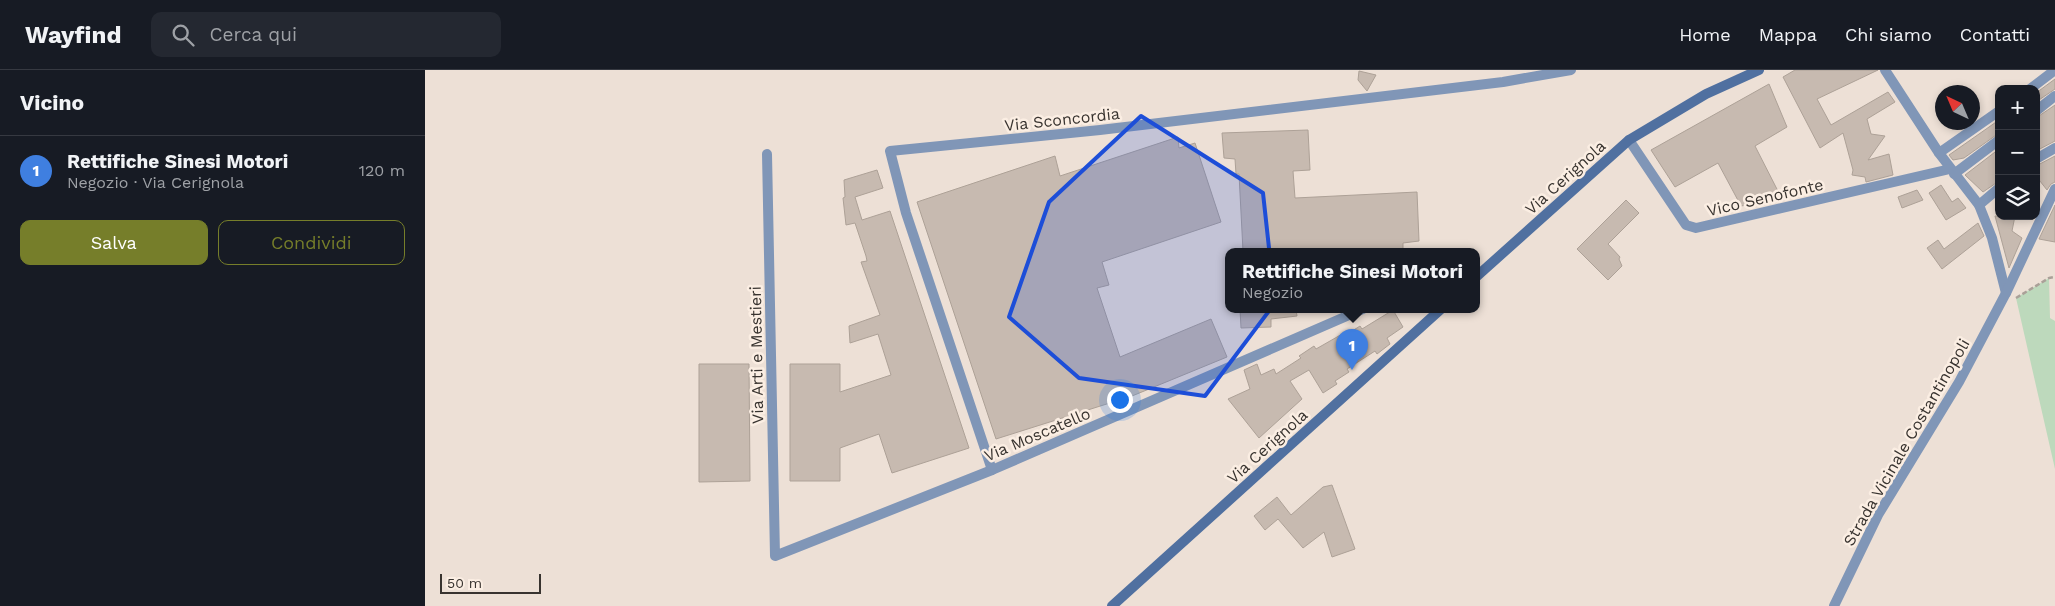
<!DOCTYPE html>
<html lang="it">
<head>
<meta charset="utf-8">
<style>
  :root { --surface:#171b24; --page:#242831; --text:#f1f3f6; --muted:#9ea1a6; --line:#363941; --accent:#767e2a }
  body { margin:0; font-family:"Work Sans",sans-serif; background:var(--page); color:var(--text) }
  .controls { position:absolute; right:15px; top:15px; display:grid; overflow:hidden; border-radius:10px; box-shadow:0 2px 8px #0003 }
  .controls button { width:45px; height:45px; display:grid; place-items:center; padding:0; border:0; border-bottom:1px solid var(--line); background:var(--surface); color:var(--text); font:25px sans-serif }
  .compass { position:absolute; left:1510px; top:15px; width:45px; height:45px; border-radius:50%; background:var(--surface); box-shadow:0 2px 8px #0003; rotate:316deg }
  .scale { position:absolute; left:15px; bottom:12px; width:101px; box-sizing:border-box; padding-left:5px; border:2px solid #38332f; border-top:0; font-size:14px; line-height:18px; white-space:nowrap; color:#38332f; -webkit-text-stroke:4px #fbeee3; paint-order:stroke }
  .you { position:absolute; left:694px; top:329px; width:18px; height:18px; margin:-12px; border:4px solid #fff; border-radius:50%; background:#1a73e8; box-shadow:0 0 0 8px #1a73e833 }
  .badge { display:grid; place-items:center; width:32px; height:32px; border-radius:50%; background:var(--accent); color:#fff; font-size:16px; font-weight:700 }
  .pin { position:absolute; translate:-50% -41px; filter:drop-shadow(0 1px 2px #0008) }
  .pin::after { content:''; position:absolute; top:26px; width:18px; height:15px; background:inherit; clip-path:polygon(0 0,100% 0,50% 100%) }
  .popup { position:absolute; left:800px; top:178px; width:255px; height:65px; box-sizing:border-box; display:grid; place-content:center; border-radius:10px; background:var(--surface); filter:drop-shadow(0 1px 4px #0005); font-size:16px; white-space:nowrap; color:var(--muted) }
  .popup b { font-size:19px; color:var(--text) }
  .popup::after { content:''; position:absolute; left:50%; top:100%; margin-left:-10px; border:10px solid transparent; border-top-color:var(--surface) }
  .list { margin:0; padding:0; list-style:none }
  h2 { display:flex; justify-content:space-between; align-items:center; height:65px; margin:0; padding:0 20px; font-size:21px }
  h2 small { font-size:16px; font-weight:400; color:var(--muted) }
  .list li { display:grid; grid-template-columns:32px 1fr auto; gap:15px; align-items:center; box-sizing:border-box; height:70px; padding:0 20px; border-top:1px solid var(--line) }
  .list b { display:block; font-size:19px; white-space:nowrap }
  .list p { margin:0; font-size:16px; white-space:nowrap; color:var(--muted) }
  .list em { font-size:16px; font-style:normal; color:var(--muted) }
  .actions { display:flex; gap:10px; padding:15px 20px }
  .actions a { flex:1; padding:11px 0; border:1px solid var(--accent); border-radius:10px; text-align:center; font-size:18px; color:var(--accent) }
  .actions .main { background:var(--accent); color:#fff }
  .icon { flex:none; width:28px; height:28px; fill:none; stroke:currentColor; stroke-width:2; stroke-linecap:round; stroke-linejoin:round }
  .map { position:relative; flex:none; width:1630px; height:536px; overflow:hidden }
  header { display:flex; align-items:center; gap:30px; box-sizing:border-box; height:70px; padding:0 25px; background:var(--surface); border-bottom:1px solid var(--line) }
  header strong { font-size:24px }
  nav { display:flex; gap:28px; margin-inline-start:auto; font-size:18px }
  .search { width:350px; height:45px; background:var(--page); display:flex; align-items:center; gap:12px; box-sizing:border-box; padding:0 18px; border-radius:10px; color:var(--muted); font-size:19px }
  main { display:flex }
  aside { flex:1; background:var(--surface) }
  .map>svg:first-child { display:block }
  .green { fill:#bdd9bc }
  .building { fill:#c7bab0; stroke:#ada197 }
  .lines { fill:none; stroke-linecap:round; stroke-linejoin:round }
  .path { stroke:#aaa098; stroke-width:2.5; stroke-dasharray:5 2.5; stroke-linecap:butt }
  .street { stroke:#8096b7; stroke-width:10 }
  .secondary { stroke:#5070a0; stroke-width:10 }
  .marked { fill:#1d4ed8; fill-opacity:0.2; stroke:#1d4ed8; stroke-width:4; stroke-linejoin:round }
  .labels { text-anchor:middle; stroke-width:5; stroke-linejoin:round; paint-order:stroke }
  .street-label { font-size:16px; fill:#38332f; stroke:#fbeee3 }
</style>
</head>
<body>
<header>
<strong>Wayfind</strong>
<div class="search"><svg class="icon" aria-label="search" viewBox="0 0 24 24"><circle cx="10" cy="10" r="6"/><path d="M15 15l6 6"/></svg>Cerca qui</div>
<nav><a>Home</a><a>Mappa</a><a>Chi siamo</a><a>Contatti</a></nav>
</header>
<main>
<aside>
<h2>Vicino<small></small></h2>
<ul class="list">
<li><span class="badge" style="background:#3f7fe0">1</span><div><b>Rettifiche Sinesi Motori</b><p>Negozio · Via Cerignola</p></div><em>120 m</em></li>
</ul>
<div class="actions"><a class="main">Salva</a><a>Condividi</a></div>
</aside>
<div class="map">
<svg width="1630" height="536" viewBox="0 0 1630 536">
  <rect width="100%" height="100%" fill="#ede0d6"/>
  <polygon class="green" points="1624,208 1625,248 1630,251 1630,399 1591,228"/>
  <g class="building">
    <polygon points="1370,0 1453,0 1392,29 1406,55 1463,22 1470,32 1442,49 1446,64 1460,66 1443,90 1464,84 1468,105 1441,112 1440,107 1427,105 1428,100 1418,63 1395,78 1358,7"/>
    <polygon points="934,1 951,5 942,21 933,10"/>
    <polygon points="1630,9 1630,19 1611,32 1611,23"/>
    <polygon points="1344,14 1362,57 1330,76 1357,129 1316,136 1293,93 1250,117 1226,80"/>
    <polygon points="1630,35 1630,71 1611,81 1611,48"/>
    <polygon points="1574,50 1574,63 1539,88 1528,90 1524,85"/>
    <polygon points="883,60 885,100 868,101 870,128 992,122 994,171 978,173 978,181 818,181 814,104 811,104 810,89 799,88 797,63"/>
    <polygon points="753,67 754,78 770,73 796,152 677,192 684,215 672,218 695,287 786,249 802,287 707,326 571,369 492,132 630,86 635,106"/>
    <polygon points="1574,79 1574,111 1558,122 1540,105"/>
    <polygon points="1630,86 1630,112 1626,114 1622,120 1611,106 1611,96"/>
    <polygon points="452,100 458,118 430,127 437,150 465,141 544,378 467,403 454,364 415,378 415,411 365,411 365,294 415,294 415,322 466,305 453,264 425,273 424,256 455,245 436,192 442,191 441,186 430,153 421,155 418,128 420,127 419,110"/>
    <polygon points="1516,115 1527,132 1533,128 1541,138 1521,150 1504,123"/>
    <polygon points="1492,120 1498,130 1477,138 1473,127"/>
    <polygon points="1201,130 1214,143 1183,174 1195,187 1194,189 1197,196 1183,210 1152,179"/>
    <polygon points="1630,135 1630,172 1614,169"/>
    <polygon points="1570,146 1590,146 1587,161 1597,168 1584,198"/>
    <polygon points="1553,153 1559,166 1517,199 1502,178 1513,170 1519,179"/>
    <polygon points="815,239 871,239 872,246 846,249 846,257 816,258"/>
    <polygon points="968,240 978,257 962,268 965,274 952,284 950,281 922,299 924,302 910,311 912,314 898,323 884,300 865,311 877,329 834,368 803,329 825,319 819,300 832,294 836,305 849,299 851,304 876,288 874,286 889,276 891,279 919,263 921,265 935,256 937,259"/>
    <polygon points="274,294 324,294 325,411 274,412"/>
    <polygon points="907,415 930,479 907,487 899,462 878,478 853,449 840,460 829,446 852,427 866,445 898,417"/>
  </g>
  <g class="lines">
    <polyline class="path" points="1591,228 1624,208 1630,207"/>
    <g class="street">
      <polyline points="1460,0 1514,83 1554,135 1567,168 1581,223"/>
      <polyline points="1605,19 1630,0"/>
      <polyline points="1611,41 1630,26"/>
      <polyline points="1204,70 1261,155 1271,158 1525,99"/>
      <polyline points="1514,83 1574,41"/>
      <polyline points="342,84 350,486 567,400 938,239"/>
      <polyline points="1611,89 1630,78"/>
      <polyline points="1529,104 1574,70"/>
      <polyline points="1554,135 1574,118"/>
      <polyline points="567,400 481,143 465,81 675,60 1078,12 1146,0"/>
      <polyline points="1409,536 1453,445 1534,312 1581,223 1630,119"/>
    </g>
    <g class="secondary">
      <polyline points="1051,207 1204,70 1281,24 1334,0"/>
      <polyline points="687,536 1016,239"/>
    </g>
  </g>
  <path class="marked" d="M716,46L838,123L850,233L780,326L654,308L584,247L624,132Z"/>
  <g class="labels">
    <g class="street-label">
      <text transform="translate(637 49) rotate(-6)" y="6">Via Sconcordia</text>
      <text transform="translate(1140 107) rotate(-42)" y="6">Via Cerignola</text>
      <text transform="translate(1340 127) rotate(-13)" y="6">Vico Senofonte</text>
      <text transform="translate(331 285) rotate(-91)" y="6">Via Arti e Mestieri</text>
      <text transform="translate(612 364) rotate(-23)" y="6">Via Moscatello</text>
      <text transform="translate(1481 372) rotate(-60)" y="6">Strada Vicinale Costantinopoli</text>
      <text transform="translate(842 376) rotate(-42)" y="6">Via Cerignola</text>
    </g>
  </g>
</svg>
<div class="controls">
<button>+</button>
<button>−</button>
<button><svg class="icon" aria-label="layers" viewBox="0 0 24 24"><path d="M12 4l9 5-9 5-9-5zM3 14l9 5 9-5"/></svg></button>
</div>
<svg class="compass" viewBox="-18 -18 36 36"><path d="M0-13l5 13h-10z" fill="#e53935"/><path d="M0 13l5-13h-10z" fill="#9ea1a6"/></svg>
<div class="scale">50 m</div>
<div class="you"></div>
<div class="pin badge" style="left:927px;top:300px;background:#3f7fe0">1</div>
<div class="popup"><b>Rettifiche Sinesi Motori</b>Negozio</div>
</div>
</main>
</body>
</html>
